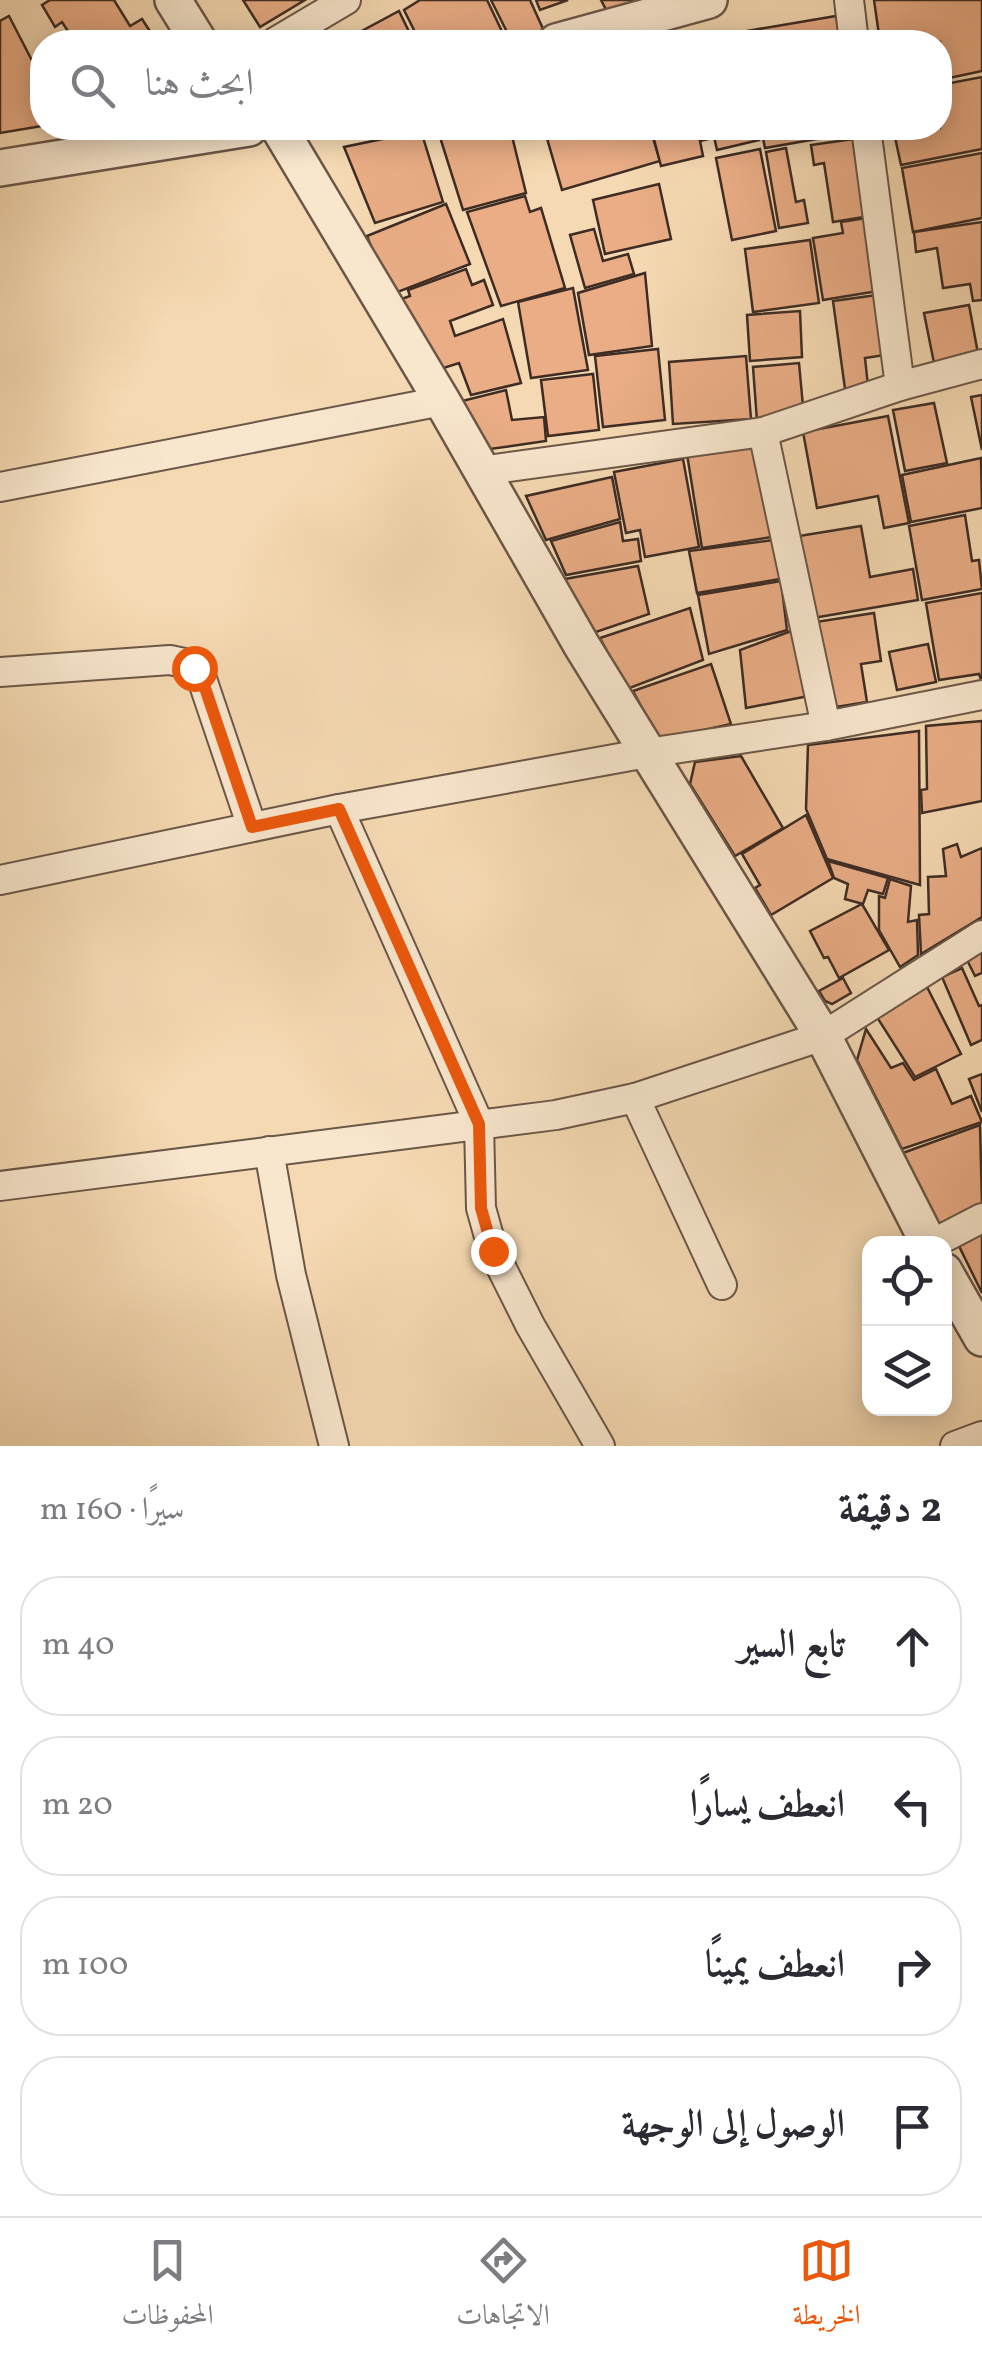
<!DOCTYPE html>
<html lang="ar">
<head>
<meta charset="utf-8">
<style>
  :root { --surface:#fff; --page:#f2f2f3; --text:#2b2b33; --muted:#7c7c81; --line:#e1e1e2; --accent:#ea580c }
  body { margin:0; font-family:Vollkorn,Amiri,serif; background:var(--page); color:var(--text); direction:rtl }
  .controls { position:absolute; right:30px; bottom:30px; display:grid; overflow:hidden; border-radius:20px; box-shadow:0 5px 25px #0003 }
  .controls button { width:90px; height:90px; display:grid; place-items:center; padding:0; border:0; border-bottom:2px solid var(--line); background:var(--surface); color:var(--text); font:50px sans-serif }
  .stop { position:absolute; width:30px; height:30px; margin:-22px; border:8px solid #ea580c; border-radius:50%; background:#fff }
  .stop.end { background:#ea580c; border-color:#fff; box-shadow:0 2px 10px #0008 }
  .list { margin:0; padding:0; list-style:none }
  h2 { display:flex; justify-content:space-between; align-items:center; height:130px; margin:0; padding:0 40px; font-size:42px }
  h2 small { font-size:32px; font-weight:400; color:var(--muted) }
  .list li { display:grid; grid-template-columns:65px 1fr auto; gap:30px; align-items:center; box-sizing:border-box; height:140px; margin:0 20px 20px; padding:0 20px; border:2px solid var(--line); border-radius:40px }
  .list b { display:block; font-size:38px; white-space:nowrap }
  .list em { font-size:32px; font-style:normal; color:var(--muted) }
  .icon { flex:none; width:55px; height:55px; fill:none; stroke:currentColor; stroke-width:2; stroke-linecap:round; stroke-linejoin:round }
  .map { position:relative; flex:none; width:982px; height:1446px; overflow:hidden; direction:ltr }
  .search { position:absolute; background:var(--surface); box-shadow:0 5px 25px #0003; left:30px; right:30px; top:30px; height:110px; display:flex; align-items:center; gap:25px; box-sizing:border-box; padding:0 35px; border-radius:40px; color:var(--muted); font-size:38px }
  .sheet { height:770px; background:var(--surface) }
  nav { display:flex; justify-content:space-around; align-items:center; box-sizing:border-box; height:140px; border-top:2px solid var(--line); background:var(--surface); font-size:28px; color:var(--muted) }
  nav a { display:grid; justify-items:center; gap:5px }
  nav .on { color:var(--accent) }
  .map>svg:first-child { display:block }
  .building { fill:#eaad86; stroke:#3d2c24; stroke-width:2.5 }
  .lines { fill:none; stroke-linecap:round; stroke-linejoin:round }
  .minor-casing { stroke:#6b5748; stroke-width:32 }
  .tertiary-casing { stroke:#6b5748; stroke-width:40 }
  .minor { stroke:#f8e6cd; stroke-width:28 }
  .tertiary { stroke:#f8e6cd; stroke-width:35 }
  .route { stroke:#ea580c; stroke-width:12 }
</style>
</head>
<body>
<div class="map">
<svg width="982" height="1446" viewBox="0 0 982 1446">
  <rect width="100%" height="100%" fill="#f5d9b2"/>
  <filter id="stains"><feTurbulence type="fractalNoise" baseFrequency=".002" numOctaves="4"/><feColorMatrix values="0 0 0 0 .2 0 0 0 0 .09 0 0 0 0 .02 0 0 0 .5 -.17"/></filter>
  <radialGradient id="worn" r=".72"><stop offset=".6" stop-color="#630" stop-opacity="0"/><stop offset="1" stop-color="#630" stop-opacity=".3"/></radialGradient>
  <g class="building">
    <polygon points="50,0 114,0 130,26 142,19 157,42 75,42 62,22 55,27 42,5"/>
    <polygon points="243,0 305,0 260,27"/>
    <polygon points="420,0 487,0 507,42 420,42 404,10"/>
    <polygon points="491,0 530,0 544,31 512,42"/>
    <polygon points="536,0 568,0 540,10"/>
    <polygon points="601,0 632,0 634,4 612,21"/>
    <polygon points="874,0 982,0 982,71 940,80 940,42 880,42"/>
    <polygon points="399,11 414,42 362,42 358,33"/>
    <polygon points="9,16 42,80 42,126 0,133 0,21"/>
    <polygon points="836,16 841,42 743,42 741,32"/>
    <polygon points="982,77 982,149 901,165 893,128 940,128 940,85"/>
    <polygon points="476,128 510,128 526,193 463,210 439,134"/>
    <polygon points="544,128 650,128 660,161 562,190"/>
    <polygon points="651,128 705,128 708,139 700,141 703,156 661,166"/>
    <polygon points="712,128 756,128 759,140 717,150"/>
    <polygon points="761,128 856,128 857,132 765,148"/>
    <polygon points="421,131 443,202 375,223 344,147"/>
    <polygon points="853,139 855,156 861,154 870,216 833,222 824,163 814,165 811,145"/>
    <polygon points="786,148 796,202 804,200 808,223 779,228 766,152"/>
    <polygon points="760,149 776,231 732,240 716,158"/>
    <polygon points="982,153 982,218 913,232 902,168"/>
    <polygon points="659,184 671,239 605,254 593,200"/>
    <polygon points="525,196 530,212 541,208 565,288 501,306 467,212"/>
    <polygon points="446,204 470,264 390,295 367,236"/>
    <polygon points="866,218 878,291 823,300 813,238 843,233 841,222"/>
    <polygon points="982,222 982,300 973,301 970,284 943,288 937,248 916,252 914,232"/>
    <polygon points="594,229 603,261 628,254 634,274 585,288 570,235"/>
    <polygon points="810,240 819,303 753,312 745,249"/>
    <polygon points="466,269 472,285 484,280 493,305 450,321 455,336 503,319 521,383 471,395 459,363 434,371 399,300 410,296 408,290"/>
    <polygon points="645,273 652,346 589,355 578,293"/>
    <polygon points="573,288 588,370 531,378 518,302"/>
    <polygon points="877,295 885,355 865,358 868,386 845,389 833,301"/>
    <polygon points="969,305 979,359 935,368 924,313"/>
    <polygon points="800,311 802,357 750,361 747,315"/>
    <polygon points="658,349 665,420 603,427 595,356"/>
    <polygon points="746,356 751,419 673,424 669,362"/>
    <polygon points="799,363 804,417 757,421 753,367"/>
    <polygon points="593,374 599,430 548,436 541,380"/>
    <polygon points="506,390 512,420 544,417 546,441 483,450 458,402"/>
    <polygon points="982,395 982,450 971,397"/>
    <polygon points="934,403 947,463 905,471 893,410"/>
    <polygon points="888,416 909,523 884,528 878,496 817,508 803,432"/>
    <polygon points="756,443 772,537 702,548 687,454"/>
    <polygon points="981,458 982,508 911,522 902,475"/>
    <polygon points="683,459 699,547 645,557 640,530 626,533 614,472"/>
    <polygon points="612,477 620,519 546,540 526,496"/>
    <polygon points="965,515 972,561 979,560 982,589 922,600 909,526"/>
    <polygon points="620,522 623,541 638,539 641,561 566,575 551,541"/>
    <polygon points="861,526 870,577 913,569 918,600 813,618 799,536"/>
    <polygon points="774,540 780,579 697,593 689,551"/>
    <polygon points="638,566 649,614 593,633 565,579"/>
    <polygon points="781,581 787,630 709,654 698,595"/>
    <polygon points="982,593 982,682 979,674 939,680 926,603"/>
    <polygon points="690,608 703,660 627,689 600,638"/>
    <polygon points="874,613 881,661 861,664 867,702 830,708 816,622"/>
    <polygon points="794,630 814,695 746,708 740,650"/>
    <polygon points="928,644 936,682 897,690 889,652"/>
    <polygon points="711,664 731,724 659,740 633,691"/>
    <polygon points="982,721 982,801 922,813 921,790 927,789 926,726"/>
    <polygon points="919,731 920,885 827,859 806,809 808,745"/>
    <polygon points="741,756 783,828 735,856 690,784 695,762"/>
    <polygon points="806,815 833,878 771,915 755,888 760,885 742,854"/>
    <polygon points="957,844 961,857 982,848 982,917 921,954 919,915 929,914 928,877 946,876 943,849"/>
    <polygon points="828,861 888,878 883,894 868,890 863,904 845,899 848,884 834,878"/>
    <polygon points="890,879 911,886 908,922 917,920 918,955 900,967 879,930 879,896 885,898"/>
    <polygon points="862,904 889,950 839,978 828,957 824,958 810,931"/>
    <polygon points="982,949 982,973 975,976 965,956"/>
    <polygon points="962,968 979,1006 982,1005 982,1040 971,1045 942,977"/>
    <polygon points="843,978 851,993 832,1004 825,1001 819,991"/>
    <polygon points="927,987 961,1054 915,1077 875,1014"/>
    <polygon points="866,1029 891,1068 903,1063 914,1080 936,1069 952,1104 971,1096 982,1122 902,1149 857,1060"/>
    <polygon points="982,1074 982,1112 969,1079"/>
    <polygon points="980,1125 982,1205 941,1227 900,1154"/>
    <polygon points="982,1230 982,1293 957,1242"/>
  </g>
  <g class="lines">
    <defs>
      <g id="minor">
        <polyline points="849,0 854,42"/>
        <polyline points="275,42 346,0"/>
        <polyline points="866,128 900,386"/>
        <polyline points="763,432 826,726"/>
        <polyline points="480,471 763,432 900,386 982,364"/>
        <polyline points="0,487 442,401"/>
        <polyline points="0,672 170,660 184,663 201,676 252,827"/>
        <polyline points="339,809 479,1124 481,1208 493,1251 530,1325 600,1446"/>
        <polyline points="0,880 339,809 647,753 826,726 982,695"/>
        <polyline points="635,1098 722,1285"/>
        <polyline points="269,1151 291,1275 334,1446"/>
        <polyline points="0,1186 556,1115 635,1098 823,1036 982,935"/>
        <polyline points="932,1244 982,1218"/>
        <polyline points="955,1446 982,1436"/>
      </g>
      <g id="tertiary">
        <polyline points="173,0 199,42"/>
        <polyline points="556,42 709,0"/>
        <polyline points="279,128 442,401 582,646 823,1036 929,1244"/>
        <polyline points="0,168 249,128"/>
        <polyline points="944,1271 982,1338"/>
      </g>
    </defs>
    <use href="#minor" class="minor-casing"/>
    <use href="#tertiary" class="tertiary-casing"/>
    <use href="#minor" class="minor"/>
    <use href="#tertiary" class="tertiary"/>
  </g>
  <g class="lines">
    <polyline class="route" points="194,668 201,676 252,827 339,809 479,1124 481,1208 493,1251"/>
  </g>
  <rect width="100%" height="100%" filter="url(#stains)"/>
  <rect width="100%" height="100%" fill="url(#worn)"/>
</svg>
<div class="controls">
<button><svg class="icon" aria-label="locate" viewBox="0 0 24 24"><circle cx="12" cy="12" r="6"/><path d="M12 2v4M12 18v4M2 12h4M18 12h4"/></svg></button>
<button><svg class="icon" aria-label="layers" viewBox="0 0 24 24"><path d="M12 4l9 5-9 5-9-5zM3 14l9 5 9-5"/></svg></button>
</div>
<div class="stop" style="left:194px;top:668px"></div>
<div class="stop end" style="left:493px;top:1251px"></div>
<div class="search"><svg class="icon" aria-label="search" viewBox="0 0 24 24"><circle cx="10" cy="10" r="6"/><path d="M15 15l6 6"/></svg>ابحث هنا</div>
</div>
<section class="sheet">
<h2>2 دقيقة<small>سيرًا · 160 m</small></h2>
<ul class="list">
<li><svg class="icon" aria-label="ahead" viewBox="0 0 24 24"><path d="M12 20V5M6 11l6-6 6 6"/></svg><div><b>تابع السير</b></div><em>40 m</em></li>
<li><svg class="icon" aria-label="left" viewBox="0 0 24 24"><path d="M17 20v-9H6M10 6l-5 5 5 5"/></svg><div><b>انعطف يسارًا</b></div><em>20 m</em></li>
<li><svg class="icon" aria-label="right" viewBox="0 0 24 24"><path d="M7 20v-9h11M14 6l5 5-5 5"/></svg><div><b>انعطف يمينًا</b></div><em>100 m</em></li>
<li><svg class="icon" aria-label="arrive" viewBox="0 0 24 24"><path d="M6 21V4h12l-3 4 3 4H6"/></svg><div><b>الوصول إلى الوجهة</b></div></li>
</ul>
</section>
<nav>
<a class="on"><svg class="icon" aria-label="map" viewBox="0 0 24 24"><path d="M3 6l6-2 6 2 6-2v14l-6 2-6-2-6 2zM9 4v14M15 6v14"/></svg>الخريطة</a>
<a><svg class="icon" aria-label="directions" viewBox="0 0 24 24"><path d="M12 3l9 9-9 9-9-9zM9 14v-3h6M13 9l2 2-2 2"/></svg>الاتجاهات</a>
<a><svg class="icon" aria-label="saved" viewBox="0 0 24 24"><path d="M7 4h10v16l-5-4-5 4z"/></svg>المحفوظات</a>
</nav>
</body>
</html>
